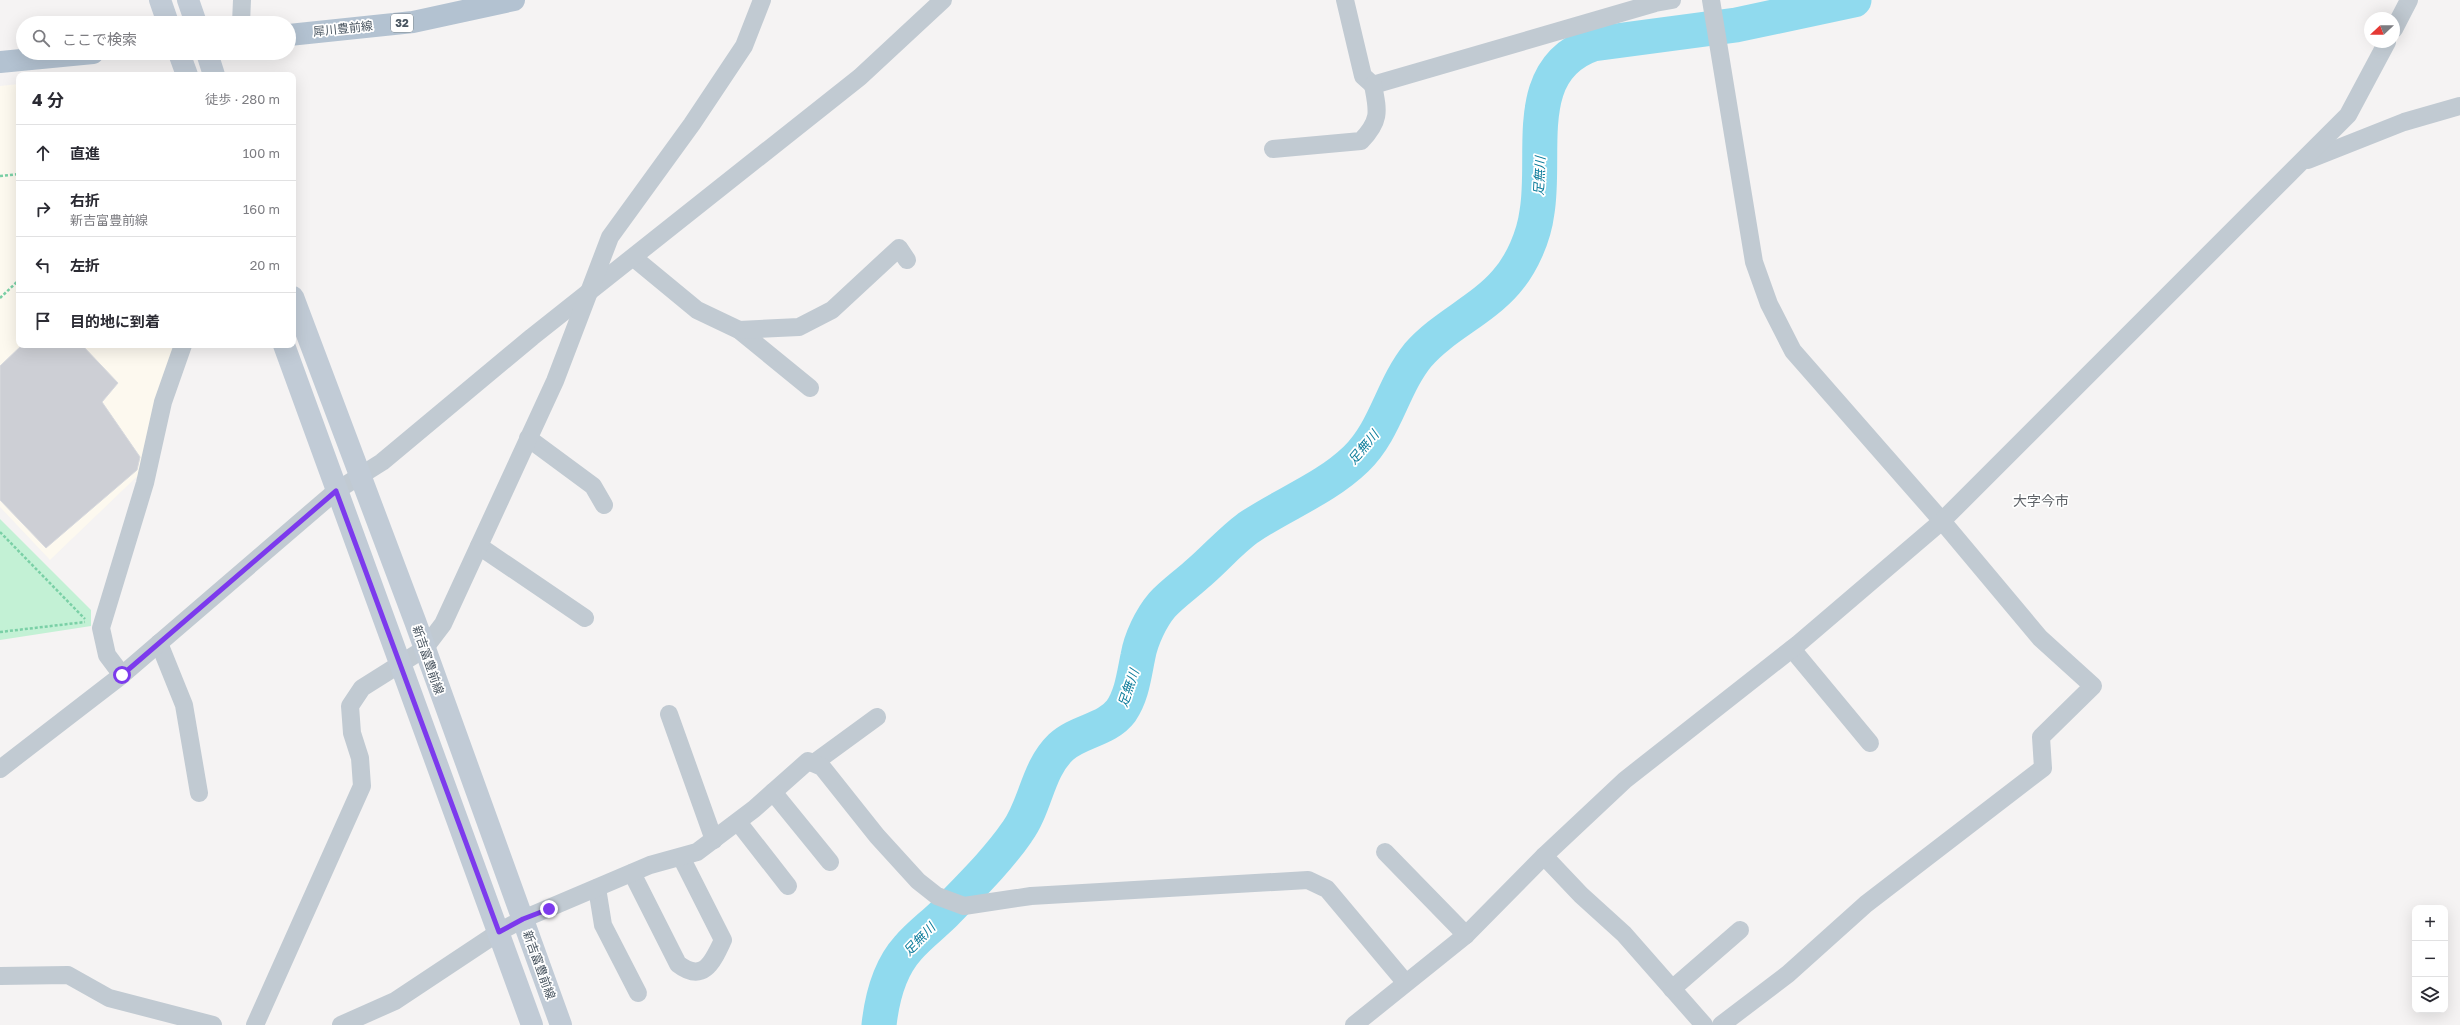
<!DOCTYPE html>
<html lang="ja">
<head>
<meta charset="utf-8">
<style>
  :root { --surface:#fff; --page:#f7f7f7; --text:#2b2b33; --muted:#7c7c81; --line:#e1e1e2 }
  body { margin:0; font-family:"Golos Text","Noto Sans JP",sans-serif; background:var(--page); color:var(--text) }
  .controls { position:absolute; right:12px; bottom:12px; display:grid; overflow:hidden; border-radius:8px; box-shadow:0 4px 16px #0002 }
  .controls button { width:36px; height:36px; display:grid; place-items:center; padding:0; border:0; border-bottom:1px solid var(--line); background:var(--surface); color:var(--text); font:20px sans-serif }
  .compass { position:absolute; left:2364px; top:12px; width:36px; height:36px; border-radius:50%; background:var(--surface); box-shadow:0 4px 16px #0002; rotate:248deg }
  .stop { position:absolute; width:12px; height:12px; margin:-9px; border:3px solid #7c3aed; border-radius:50%; background:#fff }
  .stop.end { background:#7c3aed; border-color:#fff; box-shadow:0 1px 4px #0008 }
  .list { margin:0; padding:0; list-style:none }
  h2 { display:flex; justify-content:space-between; align-items:center; height:52px; margin:0; padding:0 16px; font-size:17px }
  h2 small { font-size:13px; font-weight:400; color:var(--muted) }
  .list li { display:grid; grid-template-columns:26px 1fr auto; gap:12px; align-items:center; box-sizing:border-box; height:56px; padding:0 16px; border-top:1px solid var(--line) }
  .list b { display:block; font-size:15px; white-space:nowrap }
  .list p { margin:0; font-size:13px; white-space:nowrap; color:var(--muted) }
  .list em { font-size:13px; font-style:normal; color:var(--muted) }
  .icon { flex:none; width:22px; height:22px; fill:none; stroke:currentColor; stroke-width:2; stroke-linecap:round; stroke-linejoin:round }
  .map { position:relative; flex:none; width:2460px; height:1025px; overflow:hidden }
  .search { position:absolute; background:var(--surface); box-shadow:0 4px 16px #0002; left:16px; top:16px; width:280px; height:44px; display:flex; align-items:center; gap:10px; box-sizing:border-box; padding:0 14px; border-radius:22px; color:var(--muted); font-size:15px }
  .panel { position:absolute; background:var(--surface); box-shadow:0 4px 16px #0002; left:16px; top:72px; width:280px; height:276px; border-radius:8px }
  .map>svg:first-child { display:block }
  .commercial { fill:#fdf9ef }
  .green { fill:#c3f1d5 }
  .lines { fill:none; stroke-linecap:round; stroke-linejoin:round }
  .river { stroke:#90daee; stroke-width:35 }
  .building { fill:#cdcfd5; stroke:#d7d9de }
  .path { stroke:#7ad0a6; stroke-width:2.5; stroke-dasharray:3 2; stroke-linecap:butt }
  .street { stroke:#c1cad2; stroke-width:18 }
  .secondary { stroke:#c1cbd6; stroke-width:22 }
  .primary { stroke:#b3c2d1; stroke-width:22 }
  .route { stroke:#7c3aed; stroke-width:5 }
  .labels { text-anchor:middle; stroke-width:3.5; stroke-linejoin:round; paint-order:stroke }
  .shield { fill:#fff; stroke:#808990; stroke-width:1 }
  .shield-label { font-size:11px; font-weight:bold; fill:#4a5661 }
  .street-label { font-size:12px; fill:#4a5661; stroke:#fff }
  .water-label { font-size:13px; font-style:italic; fill:#0c7c9b; stroke:#fff }
  .quarter-label { font-size:14px; fill:#5f6368; stroke:#fff }
</style>
</head>
<body>
<div class="map">
<svg width="2460" height="1025" viewBox="0 0 2460 1025">
  <rect width="100%" height="100%" fill="#f5f3f3"/>
  <polygon class="commercial" points="19,84 19,345 175,345 149,465 50,560 0,507 0,86"/>
  <polygon class="green" points="0,519 91,610 91,626 0,640"/>
  <g class="lines">
    <path class="river" d="M879,1025C882,998 889,969 908,948C919,935 933,925 945,913C970,887 997,861 1017,832C1036,806 1037,770 1061,747C1078,731 1107,730 1121,711C1132,695 1134,675 1138,656C1141,639 1151,618 1162,605C1172,594 1185,585 1196,575C1214,560 1229,542 1248,528C1283,504 1325,489 1356,459C1386,430 1392,387 1418,355C1443,326 1481,311 1506,282C1522,264 1534,236 1537,212C1547,153 1520,69 1593,44L1736,25L1854,0"/>
  </g>
  <polygon class="building" points="22,345 82,345 118,383 102,402 140,457 137,470 46,548 0,500 0,366"/>
  <g class="lines">
    <g class="path">
      <polyline points="0,176 19,174"/>
      <polyline points="0,298 19,280"/>
      <polyline points="0,532 85,619"/>
      <polyline points="0,632 85,622"/>
    </g>
    <g class="street">
      <polyline points="1345,0 1363,76 1373,85 1655,3 1672,0"/>
      <polyline points="1711,0 1754,262 1769,304 1793,351 1942,521 2040,638 2093,686 2041,737 2043,768 1866,904 1788,974 1721,1025"/>
      <polyline points="241,23 242,0"/>
      <polyline points="2394,29 2409,0"/>
      <path d="M1273,149L1361,141C1381,120 1378,111 1373,85"/>
      <polyline points="2308,160 2404,122 2460,106"/>
      <polyline points="634,258 697,310 739,330 810,388"/>
      <polyline points="739,330 799,327 832,310 899,248 907,260"/>
      <polyline points="528,438 593,486 604,505"/>
      <polyline points="479,546 585,618"/>
      <polyline points="159,643 184,705 199,793"/>
      <polyline points="1792,649 1870,743"/>
      <polyline points="122,675 107,655 101,628 145,483 163,402 183,345"/>
      <polyline points="669,714 714,840"/>
      <polyline points="814,763 877,717"/>
      <polyline points="0,769 122,675 336,491 382,462 532,337 860,77 943,0"/>
      <polyline points="773,792 830,862"/>
      <polyline points="738,822 788,886"/>
      <polyline points="1385,852 1466,935"/>
      <polyline points="1544,856 1581,895 1624,934 1704,1025"/>
      <path d="M632,873L678,964C704,984 713,961 723,940L681,857"/>
      <polyline points="597,888 603,925 638,993"/>
      <polyline points="0,976 68,975 109,998 213,1025"/>
      <polyline points="1672,989 1740,930"/>
      <polyline points="255,1025 362,786 360,758 352,733 350,706 362,688 424,649 443,624 555,381 610,237 692,124 744,46 762,0"/>
      <polyline points="341,1025 395,1001 499,932 523,919 650,865 697,852 754,809 808,761 822,767 877,836 918,881 937,896 964,906 1031,896 1308,880 1327,889 1405,982"/>
      <polyline points="1354,1025 1466,935 1544,856 1625,780 1798,644 1942,521 2348,115 2387,42"/>
    </g>
    <g class="secondary">
      <polyline points="160,0 168,23"/>
      <polyline points="188,0 196,23"/>
      <polyline points="179,53 187,75"/>
      <polyline points="207,53 214,75"/>
      <polyline points="293,297 415,621 561,1025"/>
      <polyline points="284,345 532,1025"/>
    </g>
    <g class="primary">
      <polyline points="289,35 413,22 514,0"/>
      <polyline points="0,62 93,53"/>
    </g>
  </g>
  <g class="lines">
    <polyline class="route" points="122,675 336,491 499,932 523,919 549,909"/>
  </g>
  <g class="labels">
    <rect class="shield" x="391" y="14" width="22" height="18" rx="3"/>
    <g class="shield-label">
      <text x="402" y="27">32</text>
    </g>
    <g class="street-label">
      <text transform="translate(343 29) rotate(-6)" y="4">犀川豊前線</text>
      <text transform="translate(428 660) rotate(71)" y="4">新吉富豊前線</text>
      <text transform="translate(539 965) rotate(70)" y="4">新吉富豊前線</text>
    </g>
    <g class="water-label">
      <text transform="translate(1539 176) rotate(-87)" y="5">足無川</text>
      <text transform="translate(1363 447) rotate(-50)" y="5">足無川</text>
      <text transform="translate(1128 688) rotate(-71)" y="5">足無川</text>
      <text transform="translate(919 939) rotate(-46)" y="5">足無川</text>
    </g>
    <g class="quarter-label">
      <text x="2041" y="506">大字今市</text>
    </g>
  </g>
</svg>
<div class="controls">
<button>+</button>
<button>−</button>
<button><svg class="icon" aria-label="layers" viewBox="0 0 24 24"><path d="M12 4l9 5-9 5-9-5zM3 14l9 5 9-5"/></svg></button>
</div>
<svg class="compass" viewBox="-18 -18 36 36"><path d="M0-13l5 13h-10z" fill="#e53935"/><path d="M0 13l5-13h-10z" fill="#7c7c81"/></svg>
<div class="stop" style="left:122px;top:675px"></div>
<div class="stop end" style="left:549px;top:909px"></div>
<div class="search"><svg class="icon" aria-label="search" viewBox="0 0 24 24"><circle cx="10" cy="10" r="6"/><path d="M15 15l6 6"/></svg>ここで検索</div>
<section class="panel">
<h2>4 分<small>徒歩 · 280 m</small></h2>
<ul class="list">
<li><svg class="icon" aria-label="ahead" viewBox="0 0 24 24"><path d="M12 20V5M6 11l6-6 6 6"/></svg><div><b>直進</b></div><em>100 m</em></li>
<li><svg class="icon" aria-label="right" viewBox="0 0 24 24"><path d="M7 20v-9h11M14 6l5 5-5 5"/></svg><div><b>右折</b><p>新吉富豊前線</p></div><em>160 m</em></li>
<li><svg class="icon" aria-label="left" viewBox="0 0 24 24"><path d="M17 20v-9H6M10 6l-5 5 5 5"/></svg><div><b>左折</b></div><em>20 m</em></li>
<li><svg class="icon" aria-label="arrive" viewBox="0 0 24 24"><path d="M6 21V4h12l-3 4 3 4H6"/></svg><div><b>目的地に到着</b></div></li>
</ul>
</section>
</div>
</body>
</html>
